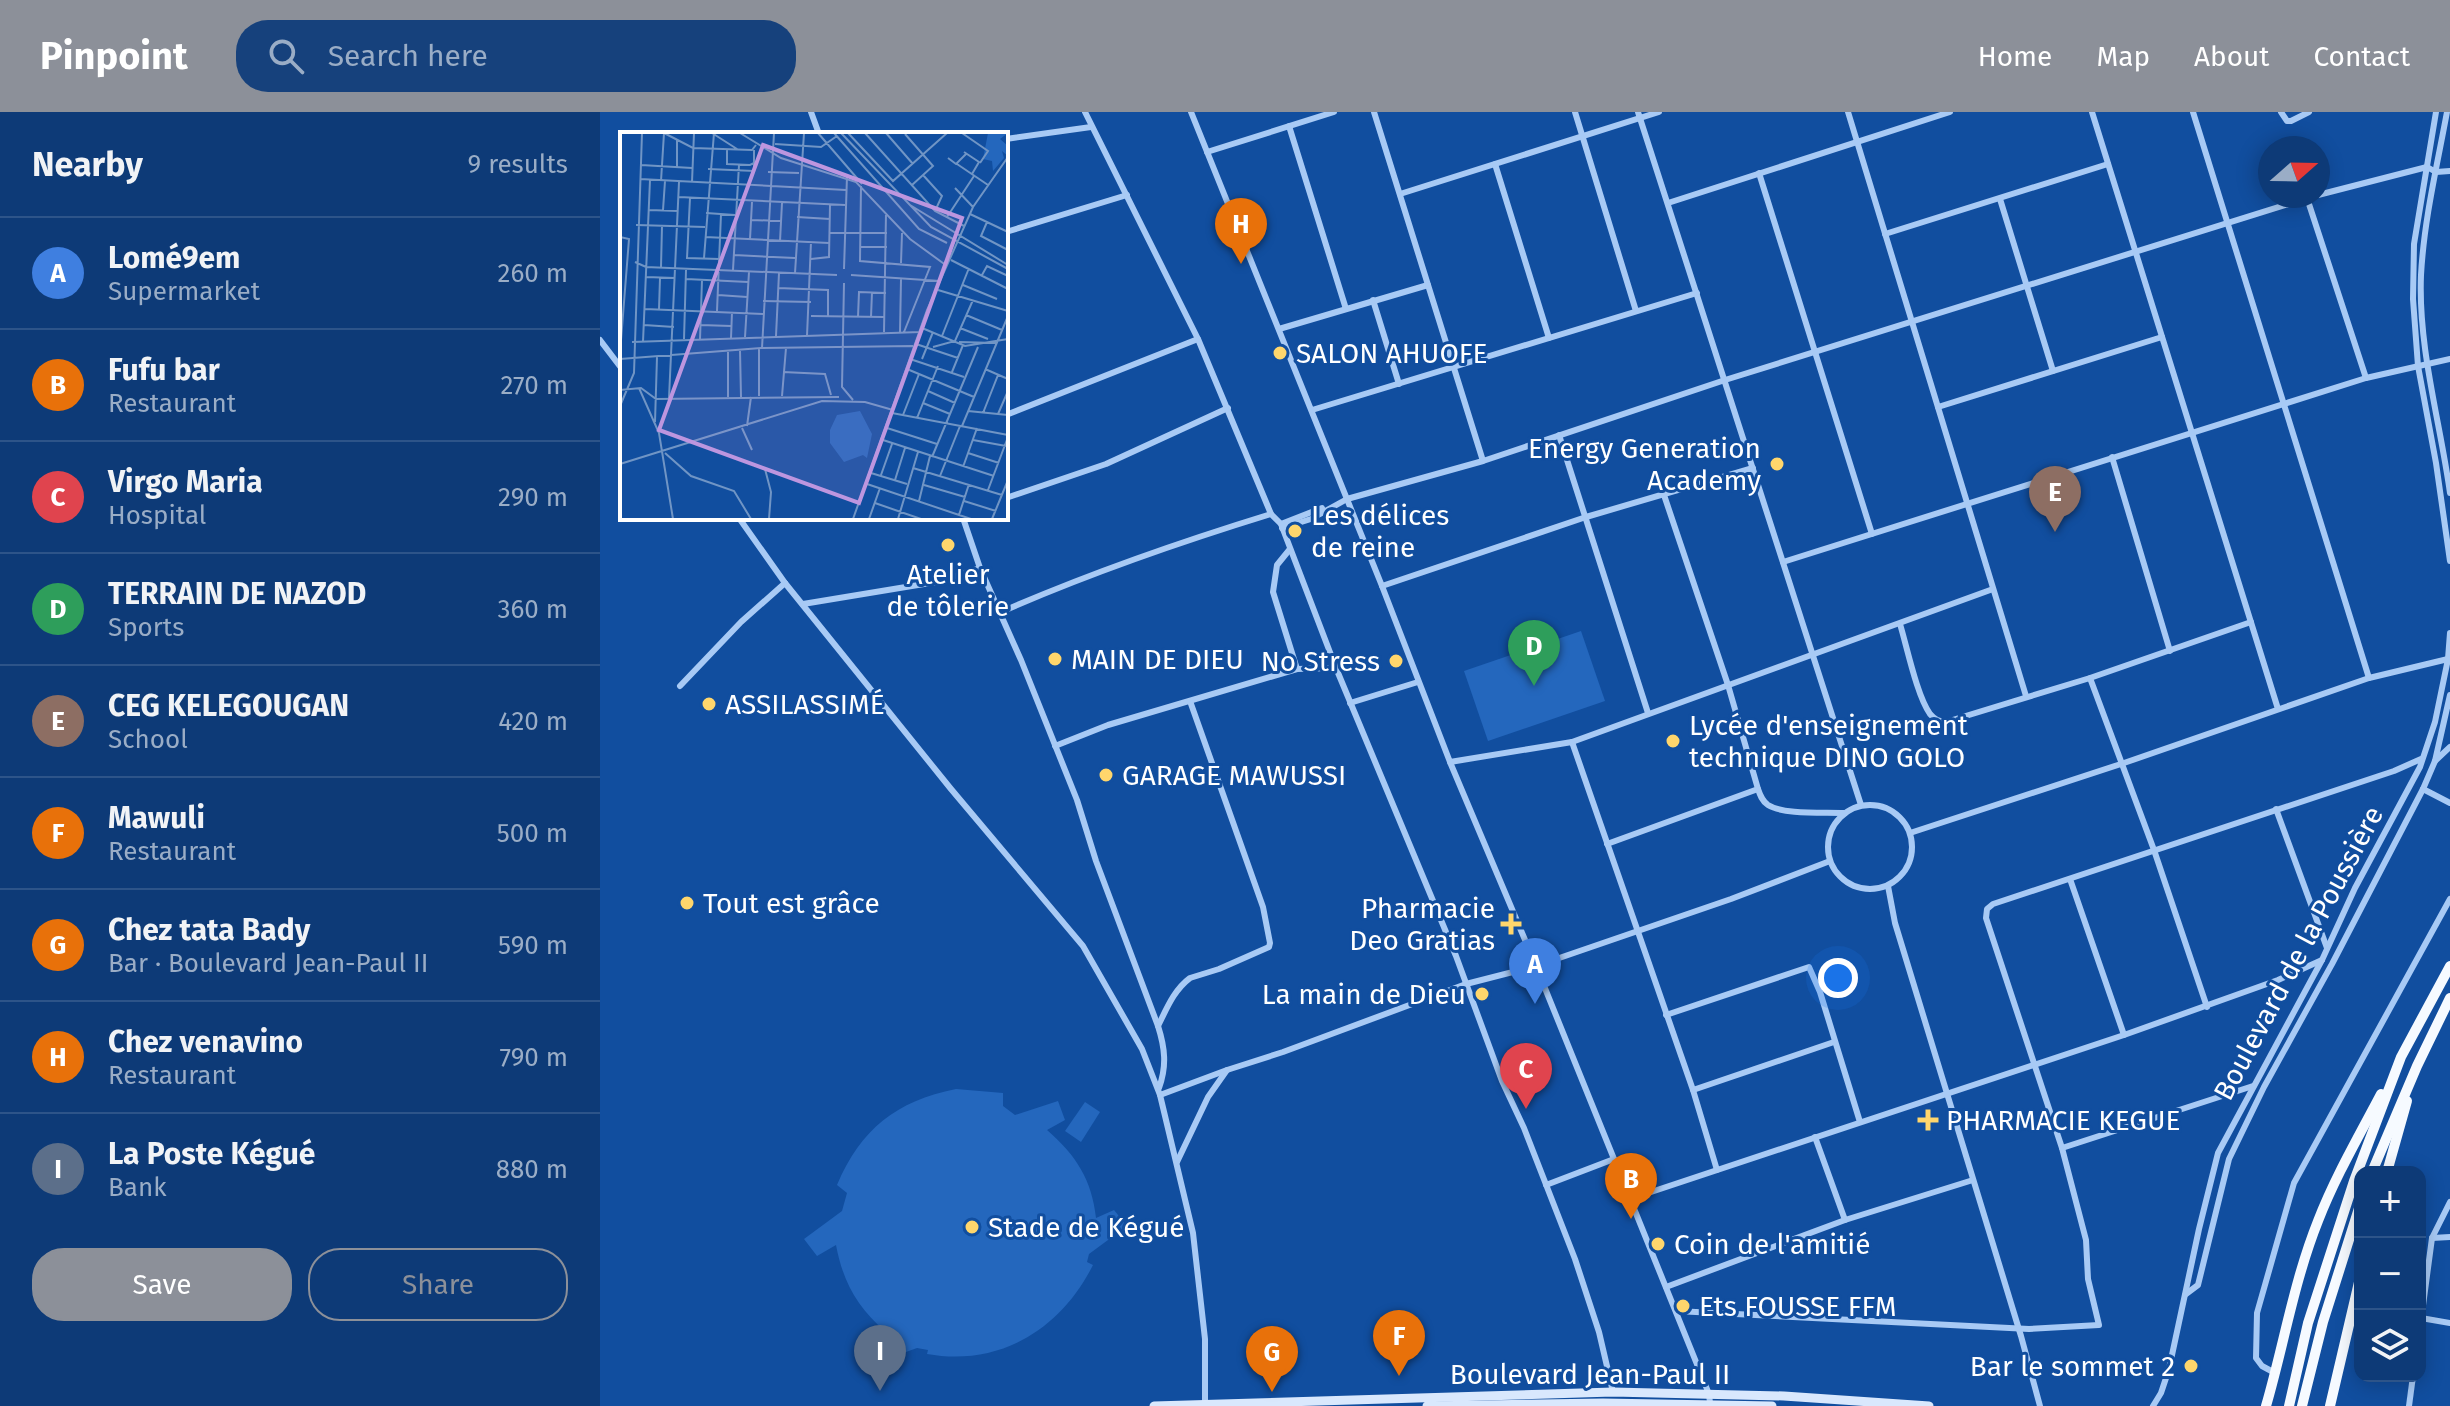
<!DOCTYPE html>
<html lang="en">
<head>
<meta charset="utf-8">
<style>
  :root { --surface:#0d3a77; --page:#16417c; --text:#f1f3f6; --muted:#9aadc6; --line:#2d5489; --accent:#8c9099 }
  body { margin:0; font-family:"Fira Sans",sans-serif; background:var(--page); color:var(--text) }
  .controls { position:absolute; right:24px; bottom:24px; display:grid; overflow:hidden; border-radius:16px; box-shadow:0 4px 20px #0003 }
  .controls button { width:72px; height:72px; display:grid; place-items:center; padding:0; border:0; border-bottom:2px solid var(--line); background:var(--surface); color:var(--text); font:40px sans-serif }
  .compass { position:absolute; left:1658px; top:24px; width:72px; height:72px; border-radius:50%; background:var(--surface); box-shadow:0 4px 20px #0003; rotate:70deg }
  .you { position:absolute; left:1238px; top:866px; width:28px; height:28px; margin:-20px; border:6px solid #fff; border-radius:50%; background:#1a73e8; box-shadow:0 0 0 12px #1a73e833 }
  .badge { display:grid; place-items:center; width:52px; height:52px; border-radius:50%; background:var(--accent); color:#fff; font-size:26px; font-weight:700 }
  .pin { position:absolute; translate:-50% -66px; filter:drop-shadow(0 2px 4px #0008) }
  .pin::after { content:''; position:absolute; top:42px; width:28px; height:24px; background:inherit; clip-path:polygon(0 0,100% 0,50% 100%) }
  .list { margin:0; padding:0; list-style:none }
  h2 { display:flex; justify-content:space-between; align-items:center; height:104px; margin:0; padding:0 32px; font-size:34px }
  h2 small { font-size:26px; font-weight:400; color:var(--muted) }
  .list li { display:grid; grid-template-columns:52px 1fr auto; gap:24px; align-items:center; box-sizing:border-box; height:112px; padding:0 32px; border-top:2px solid var(--line) }
  .list b { display:block; font-size:30px; white-space:nowrap }
  .list p { margin:0; font-size:26px; white-space:nowrap; color:var(--muted) }
  .list em { font-size:26px; font-style:normal; color:var(--muted) }
  .actions { display:flex; gap:16px; padding:24px 32px }
  .actions a { flex:1; padding:18px 0; border:2px solid var(--accent); border-radius:32px; text-align:center; font-size:28px; color:var(--accent) }
  .actions .main { background:var(--accent); color:#fff }
  .icon { flex:none; width:44px; height:44px; fill:none; stroke:currentColor; stroke-width:2; stroke-linecap:round; stroke-linejoin:round }
  .map { position:relative; flex:none; width:1850px; height:1294px; overflow:hidden }
  header { display:flex; align-items:center; gap:48px; box-sizing:border-box; height:112px; padding:0 40px; background:var(--accent); color:#fff }
  header strong { font-size:38px }
  nav { display:flex; gap:44px; margin-inline-start:auto; font-size:28px }
  .search { width:560px; height:72px; background:var(--page); display:flex; align-items:center; gap:20px; box-sizing:border-box; padding:0 28px; border-radius:32px; color:var(--muted); font-size:30px }
  main { display:flex }
  aside { flex:1; background:var(--surface) }
  .map>svg:first-child { display:block }
  .green { fill:#2467bd }
  .lines { fill:none; stroke-linecap:round; stroke-linejoin:round }
  .minor { stroke:#a8caf5; stroke-width:6 }
  .secondary { stroke:#d9e8fd; stroke-width:9 }
  .primary { stroke:#f6faff; stroke-width:10 }
  .poi-dot { fill:#ffd66c; stroke:#114e9f; stroke-width:3 }
  .labels { text-anchor:middle; stroke-width:6; stroke-linejoin:round; paint-order:stroke }
  .poi-label { font-size:28px; fill:#fff; stroke:#114e9f; text-anchor:start }
  .street-label { font-size:28px; fill:#fff; stroke:#114e9f }
  .inset-road { fill:none; stroke:#7095c5; stroke-width:2 }
  .view { fill:#bd96df; fill-opacity:0.15; stroke:#bd96df; stroke-width:4 }
  .inset-edge { fill:none; stroke:#fff; stroke-width:4 }
</style>
</head>
<body>
<header>
<strong>Pinpoint</strong>
<div class="search"><svg class="icon" aria-label="search" viewBox="0 0 24 24"><circle cx="10" cy="10" r="6"/><path d="M15 15l6 6"/></svg>Search here</div>
<nav><a>Home</a><a>Map</a><a>About</a><a>Contact</a></nav>
</header>
<main>
<aside>
<h2>Nearby<small>9 results</small></h2>
<ul class="list">
<li><span class="badge" style="background:#3f7fe0">A</span><div><b>Lomé9em</b><p>Supermarket</p></div><em>260 m</em></li>
<li><span class="badge" style="background:#e8710a">B</span><div><b>Fufu bar</b><p>Restaurant</p></div><em>270 m</em></li>
<li><span class="badge" style="background:#e0444e">C</span><div><b>Virgo Maria</b><p>Hospital</p></div><em>290 m</em></li>
<li><span class="badge" style="background:#2e9e5b">D</span><div><b>TERRAIN DE NAZOD</b><p>Sports</p></div><em>360 m</em></li>
<li><span class="badge" style="background:#8d6e63">E</span><div><b>CEG KELEGOUGAN</b><p>School</p></div><em>420 m</em></li>
<li><span class="badge" style="background:#e8710a">F</span><div><b>Mawuli</b><p>Restaurant</p></div><em>500 m</em></li>
<li><span class="badge" style="background:#e8710a">G</span><div><b>Chez tata Bady</b><p>Bar · Boulevard Jean-Paul II</p></div><em>590 m</em></li>
<li><span class="badge" style="background:#e8710a">H</span><div><b>Chez venavino</b><p>Restaurant</p></div><em>790 m</em></li>
<li><span class="badge" style="background:#5c6f8a">I</span><div><b>La Poste Kégué</b><p>Bank</p></div><em>880 m</em></li>
</ul>
<div class="actions"><a class="main">Save</a><a>Share</a></div>
</aside>
<div class="map">
<svg width="1850" height="1294" viewBox="0 0 1850 1294">
  <rect width="100%" height="100%" fill="#114e9f"/>
  <g class="green">
    <polygon points="981,519 1005,589 888,629 864,559"/>
    <path d="M356,977L403,981V994L415,1003L458,989L465,1008L447,1018C476,1043 492,1068 496,1106L514,1098L527,1114L489,1142L487,1150L493,1153C461,1217 400,1255 327,1242L328,1238L317,1236L273,1252L266,1232L286,1220C257,1195 243,1170 236,1133L217,1144L204,1127L242,1099L247,1081L237,1073C261,1017 296,989 356,977Z"/>
    <polygon points="485,990 500,1000 481,1030 465,1019"/>
  </g>
  <g class="lines">
    <g class="minor">
      <polyline points="211,0 219,22"/>
      <polyline points="485,0 598,227 671,402 681,412 736,556 856,844 902,969 924,1016 975,1147 999,1220 1013,1280"/>
      <polyline points="591,0 782,474 850,650 936,854 1109,1282 1110,1291"/>
      <polyline points="774,0 883,349"/>
      <polyline points="975,0 1036,199"/>
      <polyline points="1038,0 1261,693"/>
      <polyline points="1248,0 1426,584"/>
      <polyline points="1492,0 1678,597"/>
      <polyline points="1593,0 1769,566"/>
      <polyline points="1681,0 1687,9 1691,9 1709,0"/>
      <polyline points="1836,0 1814,132 1813,187 1818,254 1836,351 1850,449"/>
      <path d="M1847,0C1837,54 1824,108 1821,163C1818,236 1840,309 1850,381"/>
      <polyline points="689,14 746,197"/>
      <polyline points="406,27 491,15"/>
      <polyline points="607,40 734,0"/>
      <polyline points="895,52 949,226"/>
      <polyline points="1159,61 1272,422"/>
      <polyline points="800,82 1059,0"/>
      <polyline points="1718,83 1827,55 1836,60 1850,59"/>
      <polyline points="1707,86 1766,266"/>
      <polyline points="1400,87 1453,259"/>
      <polyline points="1068,91 1350,0"/>
      <polyline points="406,120 527,83"/>
      <polyline points="1285,122 1508,52"/>
      <polyline points="773,188 799,272"/>
      <polyline points="679,217 828,173"/>
      <polyline points="0,228 22,257"/>
      <polyline points="1338,295 1562,225"/>
      <polyline points="712,298 1097,181"/>
      <polyline points="406,303 598,227"/>
      <polyline points="959,323 1048,601"/>
      <polyline points="1512,345 1570,539"/>
      <polyline points="406,386 506,352 628,296"/>
      <polyline points="139,406 185,471 351,677 483,834 542,937 560,983 593,1121 605,1227 605,1293"/>
      <path d="M363,406L380,456L421,548L477,688L496,749L558,914C565,936 567,954 559,976"/>
      <polyline points="681,412 722,396"/>
      <polyline points="682,416 711,407 747,387 883,349 1125,268 1714,84"/>
      <polyline points="690,437 677,453 673,480 697,557"/>
      <polyline points="1183,450 1766,266 1850,247"/>
      <polyline points="782,474 986,405 1153,356"/>
      <polyline points="203,492 336,470 380,456"/>
      <path d="M401,500C488,462 580,430 671,402"/>
      <path d="M1300,512C1307,535 1317,584 1330,602C1335,608 1339,609 1346,610L1490,566L1651,510"/>
      <polyline points="1490,566 1554,738 1607,895"/>
      <polyline points="80,574 141,510 185,471"/>
      <polyline points="750,591 818,570"/>
      <polyline points="972,630 1093,978 1117,1058"/>
      <polyline points="455,634 508,613 697,557 736,556"/>
      <polyline points="1835,649 1850,635"/>
      <polyline points="850,650 972,630 1393,477"/>
      <path d="M1158,677C1160,683 1162,689 1168,693C1184,703 1224,700 1244,701"/>
      <polyline points="1823,677 1850,691"/>
      <circle cx="1270" cy="735" r="42"/>
      <polyline points="1676,697 1727,836"/>
      <polyline points="1310,721 1521,652 1769,566 1848,547"/>
      <polyline points="1007,732 1158,677 1128,573 1064,383"/>
      <polyline points="1470,767 1524,923"/>
      <polyline points="1288,774 1295,811 1421,1224 1440,1294"/>
      <polyline points="1066,903 1209,855 1220,880 1260,1010"/>
      <path d="M558,914C567,896 574,878 590,866L619,857L669,835L670,831L663,795L590,589"/>
      <polyline points="1093,978 1234,930"/>
      <polyline points="560,983 627,958"/>
      <polyline points="1215,1025 1245,1108"/>
      <polyline points="1462,1036 1653,974"/>
      <polyline points="577,1050 608,985 627,958 683,940 866,872 936,854 1131,787 1230,749"/>
      <polyline points="946,1073 1014,1047"/>
      <polyline points="1030,1087 1524,923 1678,868 1722,848"/>
      <polyline points="1832,1126 1850,1125"/>
      <polyline points="1066,1175 1245,1108 1373,1068"/>
      <polyline points="1586,1182 1598,1173 1629,1047 1664,975 1732,852 1823,677 1835,649 1850,583"/>
      <polyline points="1076,1199 1429,1217 1499,1213 1488,1167 1486,1128 1462,1036 1386,806 1387,797 1393,792 1794,659 1821,647"/>
      <polyline points="1821,1206 1850,1211"/>
      <polyline points="1820,1216 1832,1126 1850,1090"/>
      <polyline points="1675,1261 1662,1254 1656,1246 1657,1201 1694,1071 1850,787"/>
      <polyline points="1553,1294 1561,1281 1569,1257 1599,1117 1618,1041 1722,848 1755,776 1820,655 1835,610 1848,547 1850,521"/>
      <polyline points="1809,1294 1813,1264"/>
    </g>
    <g class="secondary">
      <polyline points="554,1294 1013,1280 1184,1284 1329,1294"/>
      <polyline points="827,1294 1003,1291 1172,1294"/>
    </g>
    <g class="primary">
      <polyline points="1772,1060 1817,954 1850,886"/>
      <polyline points="1787,1060 1807,989"/>
      <path d="M1666,1294C1684,1232 1694,1169 1718,1109C1735,1065 1759,1024 1781,982"/>
      <polyline points="1689,1294 1708,1211 1754,1069 1801,945 1850,854"/>
      <polyline points="1702,1294 1723,1210 1760,1093"/>
      <polyline points="1730,1294 1760,1166"/>
    </g>
  </g>
  <g class="poi-dot">
    <circle cx="680" cy="241" r="8"/>
    <circle cx="1177" cy="352" r="8"/>
    <circle cx="695" cy="419" r="8"/>
    <circle cx="348" cy="433" r="8"/>
    <circle cx="455" cy="547" r="8"/>
    <circle cx="796" cy="549" r="8"/>
    <circle cx="109" cy="592" r="8"/>
    <circle cx="1073" cy="629" r="8"/>
    <circle cx="506" cy="663" r="8"/>
    <circle cx="87" cy="791" r="8"/>
    <path d="M907 800h8v8h8v8h-8v8h-8v-8h-8v-8h8z"/>
    <circle cx="882" cy="882" r="8"/>
    <path d="M1324 996h8v8h8v8h-8v8h-8v-8h-8v-8h8z"/>
    <circle cx="372" cy="1115" r="8"/>
    <circle cx="1058" cy="1132" r="8"/>
    <circle cx="1083" cy="1194" r="8"/>
    <circle cx="1591" cy="1254" r="8"/>
  </g>
  <g class="labels">
    <g class="poi-label">
      <text x="696" y="251">SALON AHUOFE</text>
      <text x="1161" y="346" text-anchor="end">Energy Generation<tspan x="1161" dy="32">Academy</tspan></text>
      <text x="711" y="413">Les délices<tspan x="711" dy="32">de reine</tspan></text>
      <text x="348" y="472" text-anchor="middle">Atelier<tspan x="348" dy="32">de tôlerie</tspan></text>
      <text x="471" y="557">MAIN DE DIEU</text>
      <text x="780" y="559" text-anchor="end">No Stress</text>
      <text x="125" y="602">ASSILASSIMÉ</text>
      <text x="1089" y="623">Lycée d'enseignement<tspan x="1089" dy="32">technique DINO GOLO</tspan></text>
      <text x="522" y="673">GARAGE MAWUSSI</text>
      <text x="103" y="801">Tout est grâce</text>
      <text x="895" y="806" text-anchor="end">Pharmacie<tspan x="895" dy="32">Deo Gratias</tspan></text>
      <text x="866" y="892" text-anchor="end">La main de Dieu</text>
      <text x="1346" y="1018">PHARMACIE KEGUE</text>
      <text x="388" y="1125">Stade de Kégué</text>
      <text x="1074" y="1142">Coin de l'amitié</text>
      <text x="1099" y="1204">Ets FOUSSE FFM</text>
      <text x="1575" y="1264" text-anchor="end">Bar le sommet 2</text>
    </g>
    <g class="street-label">
      <text transform="translate(1698 841) rotate(-62)" y="10">Boulevard de la Poussière</text>
      <text x="990" y="1272">Boulevard Jean-Paul II</text>
    </g>
  </g>
  <g transform="translate(20 20)">
    <rect width="388" height="388" fill="#114e9f"/>
    <path d="M368,1H388L380,7L388,14V24L382,19L384,26L373,39L372,29L363,27ZM240,279L252,302L247,326L243,323L224,330L210,311V298L217,283Z" fill="#2467bd"/>
    <path class="inset-road" d="M44,1L73,16L132,18L136,13M92,1L117,17M120,1L161,26L236,50L290,107L327,134M198,1L242,52M214,1L299,97L327,111M221,1L311,95L388,137M228,1L273,49L327,1M245,1L315,79L344,94M266,1L293,32M342,1L368,19L360,31M285,2L313,34L292,53M155,12L201,15L217,4M107,17V32L130,33L134,31V18M344,20L359,30L352,42M328,26L336,32L346,22M337,32L368,53M21,33L72,36M57,35V8M88,37L134,39V31M148,40L179,41M303,43L322,64L315,79M20,47L226,58M41,49L44,1M72,50L74,1M241,54L240,129L310,135L284,200M335,56L353,75M59,65L225,73M70,66L67,126L99,127M290,73L388,133M29,78L58,79M43,78L45,49M86,81L115,83M350,82L388,100M177,85L210,87M327,85L354,44M131,88L161,89M367,90L361,104L388,118M16,93L85,95M210,101H267M0,105L9,107L0,221M85,105L209,111M130,107L132,70M160,109L162,71M240,115H267M114,123L175,126M84,126L94,1M191,127L209,125L210,73M331,128L388,157M15,130L26,135L217,143M281,131L282,101M41,135L42,94M224,137L227,44M113,138L119,33M175,141L184,1M231,143L320,149M362,143L367,134L388,144M26,145L55,146M66,147L128,150M224,151L222,255L233,268M343,153L377,167M158,156L208,158V184M318,158L388,179M98,163L127,165M143,169L191,170M25,177L143,182M39,177L40,146M97,179L101,82M346,183L382,198M191,184L264,185M238,185L239,160L266,161M251,185L252,160M24,193L54,195M80,193L111,194M302,196L345,214L388,207M340,196L368,207M264,200L266,81M280,200L281,147M156,204L159,141M187,204L191,110M322,204L349,136M125,205L129,140M111,206L112,180M64,207L66,138M80,207L82,148M12,210L300,200M23,210L30,48M339,210L376,211M296,212L338,226M313,215L335,209L353,168M142,216L154,1M139,217V264M120,218L121,265M108,219V265M0,227L141,216L293,214M290,227L344,245M302,227L313,200M287,237L354,265M365,237L388,247M163,240L205,242L211,263M332,240L343,213M19,256L39,301L53,387M0,258L21,256L36,267L219,265M308,259L335,271M162,264L166,216M49,266L59,50M303,271L330,282M0,274L14,241L22,1M348,279L388,283M272,281L388,303M363,281L378,243M378,282L388,259M283,283L299,242M297,286L318,234M35,290L37,225M127,294L131,265M342,294L388,184M122,296L132,318M267,296L317,312M263,308L374,344M353,308L386,314M45,321L71,344L114,359L131,387M348,321L379,331M312,325L358,215M0,332L202,269L245,270L273,278M343,335L357,296M293,336L382,363M145,337L151,360L149,387M251,341L287,352M261,343L272,312M320,344L340,294M275,348L285,316M247,352L351,387M304,353L345,365M368,358L388,305M299,369L310,324M344,369L376,379M255,371L301,387M339,383L349,352M233,387L307,178L353,75L388,25M249,387L260,356M278,387L298,320M372,387L388,348"/>
    <path class="view" d="M143,13L342,86L239,371L39,298Z"/>
    <rect width="388" height="388" class="inset-edge"/>
  </g>
</svg>
<div class="controls">
<button>+</button>
<button>−</button>
<button><svg class="icon" aria-label="layers" viewBox="0 0 24 24"><path d="M12 4l9 5-9 5-9-5zM3 14l9 5 9-5"/></svg></button>
</div>
<svg class="compass" viewBox="-18 -18 36 36"><path d="M0-13l5 13h-10z" fill="#e53935"/><path d="M0 13l5-13h-10z" fill="#9aadc6"/></svg>
<div class="you"></div>
<div class="pin badge" style="left:935px;top:892px;background:#3f7fe0">A</div>
<div class="pin badge" style="left:1031px;top:1107px;background:#e8710a">B</div>
<div class="pin badge" style="left:926px;top:997px;background:#e0444e">C</div>
<div class="pin badge" style="left:934px;top:574px;background:#2e9e5b">D</div>
<div class="pin badge" style="left:1455px;top:420px;background:#8d6e63">E</div>
<div class="pin badge" style="left:799px;top:1264px;background:#e8710a">F</div>
<div class="pin badge" style="left:672px;top:1280px;background:#e8710a">G</div>
<div class="pin badge" style="left:641px;top:152px;background:#e8710a">H</div>
<div class="pin badge" style="left:280px;top:1279px;background:#5c6f8a">I</div>
</div>
</main>
</body>
</html>
